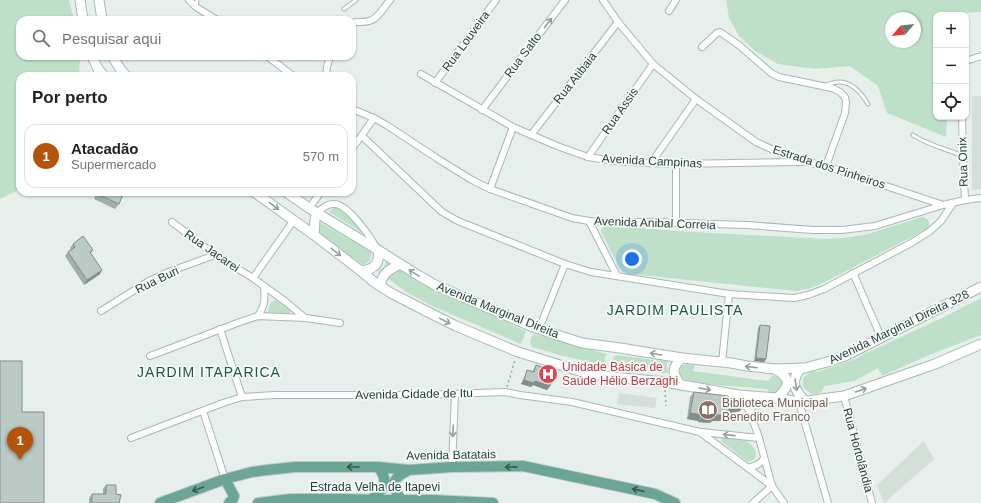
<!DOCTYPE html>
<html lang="pt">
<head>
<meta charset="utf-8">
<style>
  :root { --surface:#fff; --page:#f6f6f6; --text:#222; --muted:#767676; --line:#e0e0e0; --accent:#b45309 }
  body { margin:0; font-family:Helvetica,sans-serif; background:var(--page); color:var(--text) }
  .controls { position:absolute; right:12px; top:12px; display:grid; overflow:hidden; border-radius:8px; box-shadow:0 1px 3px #0004 }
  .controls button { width:36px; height:36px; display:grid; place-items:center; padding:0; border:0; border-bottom:1px solid var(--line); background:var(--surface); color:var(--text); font:20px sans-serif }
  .compass { position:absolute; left:885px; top:12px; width:36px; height:36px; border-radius:50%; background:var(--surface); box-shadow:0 1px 3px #0004; rotate:242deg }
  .you { position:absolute; left:632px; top:259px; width:14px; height:14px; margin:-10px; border:3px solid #fff; border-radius:50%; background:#1a73e8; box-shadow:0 0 0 6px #1a73e833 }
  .badge { display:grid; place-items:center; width:26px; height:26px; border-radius:50%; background:var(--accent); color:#fff; font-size:13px; font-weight:700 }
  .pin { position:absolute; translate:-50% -33px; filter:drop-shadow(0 1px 2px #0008) }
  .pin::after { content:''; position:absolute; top:21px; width:14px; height:12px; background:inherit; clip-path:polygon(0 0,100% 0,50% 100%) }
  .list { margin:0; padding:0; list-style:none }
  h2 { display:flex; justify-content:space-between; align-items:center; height:52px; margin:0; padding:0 16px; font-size:17px }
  h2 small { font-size:13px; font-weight:400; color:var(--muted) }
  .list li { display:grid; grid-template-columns:26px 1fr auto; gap:12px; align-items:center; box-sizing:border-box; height:64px; margin:0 8px 8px; padding:0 8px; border:1px solid var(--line); border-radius:12px }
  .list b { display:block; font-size:15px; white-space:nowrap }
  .list p { margin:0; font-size:13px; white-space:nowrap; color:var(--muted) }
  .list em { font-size:13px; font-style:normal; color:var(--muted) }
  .icon { flex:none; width:22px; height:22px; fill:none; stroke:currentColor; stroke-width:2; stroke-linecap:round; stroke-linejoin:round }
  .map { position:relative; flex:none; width:981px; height:503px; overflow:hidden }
  .search { position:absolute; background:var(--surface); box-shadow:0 1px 3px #0004; left:16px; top:16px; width:340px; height:44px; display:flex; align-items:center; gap:10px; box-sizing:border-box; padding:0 14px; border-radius:12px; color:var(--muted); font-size:15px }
  .panel { position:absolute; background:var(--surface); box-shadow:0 1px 3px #0004; left:16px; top:72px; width:340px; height:124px; border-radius:12px }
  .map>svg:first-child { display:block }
  .built { fill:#d4dfda }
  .green { fill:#bfe0c8; fill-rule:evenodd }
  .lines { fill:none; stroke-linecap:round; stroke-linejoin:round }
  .service-casing { stroke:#a8b8b2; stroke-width:5 }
  .minor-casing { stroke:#a8b8b2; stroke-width:8 }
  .secondary-casing { stroke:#a4bbb3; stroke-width:11 }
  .primary-casing { stroke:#c2cac8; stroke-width:12 }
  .path { stroke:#86b3a5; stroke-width:1.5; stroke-dasharray:2 3; stroke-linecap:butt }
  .service { stroke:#fff; stroke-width:3 }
  .minor { stroke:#fff; stroke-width:6 }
  .secondary { stroke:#fff; stroke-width:9 }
  .primary { stroke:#6aa596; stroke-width:10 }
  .wall { fill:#a1aea9 }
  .shaded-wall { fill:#838d89 }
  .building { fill:#bbcac4; stroke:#838d89 }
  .oneway { stroke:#92a09c }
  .oneway2 { stroke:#365b51 }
  .labels { text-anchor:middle; stroke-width:3.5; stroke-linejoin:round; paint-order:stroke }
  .street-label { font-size:12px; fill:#24423a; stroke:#f7fbf9 }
  .health-label { font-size:12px; fill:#be3a42; stroke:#f7fbf9; text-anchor:start }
  .education-label { font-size:12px; fill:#785e54; stroke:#f7fbf9; text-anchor:start }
  .quarter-label { font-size:14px; letter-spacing:1px; fill:#1f5548; stroke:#f7fbf9 }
</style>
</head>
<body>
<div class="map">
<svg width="981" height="503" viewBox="0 0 981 503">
  <rect width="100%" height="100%" fill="#e6efeb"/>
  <g class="built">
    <polygon points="972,96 981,96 981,189 972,190"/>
    <polygon points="619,393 657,398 655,408 617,404"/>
    <polygon points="924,441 934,459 884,503 877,485"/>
  </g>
  <g class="green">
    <polygon points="0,0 69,0 74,20 20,20 20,56 80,56 79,76 20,76 20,189 0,199"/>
    <path d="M726,0H981V12L951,14L950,15H936V117H947L946,137L887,113L878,86L850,66L815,69L778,64L755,51L739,36L729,18ZM891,18H915V42H891Z"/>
    <polygon points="335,207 338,207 350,217 363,233 329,212 333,208"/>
    <path d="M922,217C929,218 931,224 927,229L825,282L811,288L796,291L630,274L624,272L620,268L601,232L602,228L605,225L677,231L827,239L844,238L868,234Z"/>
    <path d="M319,222L371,252C372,258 369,263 363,265L323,236L320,232Z"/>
    <path d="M386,259L413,279L434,290L526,331L521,344L430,305L408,293L377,271C383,269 386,266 386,259Z"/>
    <path d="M981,298V335L929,355L882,376L878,368L854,381L825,386L821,393C809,395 811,394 803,387V378C808,374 811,370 817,372L856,359L862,355L940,319Z"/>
    <path d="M276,300L290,309L291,311L290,313L288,314H271L268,311C270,306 270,301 276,300Z"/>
    <path d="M534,334L607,354L605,357L604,365L563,356L532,347C529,342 530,338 534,334Z"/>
    <path d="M617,355L661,361L664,358L669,359L667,364L668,373H661L659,370L616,365C613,363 612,361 614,357Z"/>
    <path d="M687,364L695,365L693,371L768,381L772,376C777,376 784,379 783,386C782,389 778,391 776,394L770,393L767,389L694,383L683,378L680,376V370L682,366Z"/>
    <path d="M722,438C729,437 738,437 744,440C753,443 764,459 748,462L722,442L721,441Z"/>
  </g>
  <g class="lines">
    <defs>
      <g id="service">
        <polyline points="196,7 197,0"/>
        <polyline points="344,9 356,0"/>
        <path d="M826,85C830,84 834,82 838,82C852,81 862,94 868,104"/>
        <path d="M913,135C928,145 946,149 963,156"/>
      </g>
      <g id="minor">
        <polyline points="189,0 196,7 217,20"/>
        <polyline points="603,0 618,22 653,64 696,99 756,142 780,153 807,162 826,166 943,205"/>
        <polyline points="669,11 676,0"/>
        <path d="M352,23C357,21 363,23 369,21C378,19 384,7 390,0"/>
        <polyline points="702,47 717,33 720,32 723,34 740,46 771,73 779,77 832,88 840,92 845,97 846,102 845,113 826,166"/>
        <polyline points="267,56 293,76"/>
        <polyline points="966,61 981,56"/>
        <polyline points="421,74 513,127 557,146 588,157 607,160 628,162 676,164 801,162"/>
        <polyline points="326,76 327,67 330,56"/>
        <polyline points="435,83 496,0"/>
        <polyline points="352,109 374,118 388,126 438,159 472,180 490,189 572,218 589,221 615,222 650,222 747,225 813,230 842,230 875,226 943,205 965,200 981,198"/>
        <polyline points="482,110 565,0"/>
        <polyline points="962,117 963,156 965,200"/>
        <polyline points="531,135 618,22"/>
        <polyline points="362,136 442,212 458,221 565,264 591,272 729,294 794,298 808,295 824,289 913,242 930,231 941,221 953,203"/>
        <polyline points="352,149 374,118"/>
        <polyline points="588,157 653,64"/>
        <polyline points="651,163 696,99"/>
        <polyline points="676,164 676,223"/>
        <polyline points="490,189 513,127"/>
        <polyline points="309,208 321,192"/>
        <path d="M317,213C321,209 328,204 333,204C347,202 371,238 377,249"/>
        <polyline points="589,221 617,276"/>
        <polyline points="172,222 215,255 253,278 286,302 305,318"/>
        <polyline points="853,273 881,337"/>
        <polyline points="253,278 294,220"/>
        <polyline points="101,311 149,281 171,271 215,255"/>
        <path d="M258,316C265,305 265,300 264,287"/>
        <polyline points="220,329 242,397"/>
        <polyline points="539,329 565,264"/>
        <polyline points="150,356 240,322 258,316 306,318 340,323"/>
        <polyline points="722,362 729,294"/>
        <polyline points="739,395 750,412 759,438 772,486"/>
        <polyline points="844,396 872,503"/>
        <polyline points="799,402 828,503"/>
        <polyline points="203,411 225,479"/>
        <polyline points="750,412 756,396"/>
        <polyline points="701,432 759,438"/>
        <polyline points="131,438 223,403 242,397 275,395 419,395 505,392 520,395 572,402 700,432 772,486 784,503"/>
        <polyline points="452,467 455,394"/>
        <path d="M748,468C755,466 761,464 764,458"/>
        <polyline points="753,503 772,486"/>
      </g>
      <g id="secondary">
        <polyline points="80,0 83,20"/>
        <polyline points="99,0 102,20"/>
        <polyline points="92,56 98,69 104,76"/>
        <polyline points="112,56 121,70 126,76"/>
        <polyline points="254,192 314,235 361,271 374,282 391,293 424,310 456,326 518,352 586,373 612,377 665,382 739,395 777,398 799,402 844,396 935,364 981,344"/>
        <polyline points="286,192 309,208 378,250 416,274 435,285 526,324 539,329 582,343 620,348 682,358 731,363 747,366 775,369 805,368 827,362 845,356 981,287"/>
        <polyline points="314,235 315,219 317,213"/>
        <path d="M361,271C375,269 380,264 378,250"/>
        <path d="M380,286C383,272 388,271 400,264"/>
        <path d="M801,368C790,381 794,390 805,401"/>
        <path d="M775,369C792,379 790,386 777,398"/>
        <path d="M681,385C672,374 671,368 682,358"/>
      </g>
      <g id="primary">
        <polyline points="225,479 234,496 233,499 229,503"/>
        <path d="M370,500C384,491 390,481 378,467"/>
        <path d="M401,500L393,486C396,476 400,475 409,470"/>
        <polyline points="160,503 225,479 252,472 267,470 295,467 378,467 409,470 452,467 523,466 655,494 675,503"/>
        <polyline points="258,503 291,499 339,499 388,500 433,500 493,503"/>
      </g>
    </defs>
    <use href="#service" class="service-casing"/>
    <use href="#minor" class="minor-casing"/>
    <use href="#secondary" class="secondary-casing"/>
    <use href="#primary" class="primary-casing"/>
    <g class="path">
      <polyline points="103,56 105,61"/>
      <polyline points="507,387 515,360"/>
      <polyline points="665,390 666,406"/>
    </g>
    <use href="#service" class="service"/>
    <use href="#minor" class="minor"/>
    <use href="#secondary" class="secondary"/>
    <use href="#primary" class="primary"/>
  </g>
  <g class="wall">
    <polygon points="97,192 124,192 119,204 115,209 94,199"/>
    <polygon points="200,192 208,192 205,196"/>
    <polygon points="73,244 93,250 91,253 100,274 84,285 65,256 68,252 71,249 70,248"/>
    <polygon points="760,325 766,359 764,362 754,361 758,328"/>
    <polygon points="536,365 550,386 547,390 533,385 531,387 521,384 525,375 527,370 532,372 533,370"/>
    <polygon points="694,392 729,403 740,411 726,415 720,421 712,421 710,423 698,422 698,421 687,419 690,397"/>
    <polygon points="106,485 116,494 119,503 89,503 89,498 92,494 103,494 103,489"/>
  </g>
  <g class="shaded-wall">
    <polygon points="102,270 100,274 84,285 87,280"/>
    <polygon points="756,358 766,359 764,362 754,361"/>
    <polygon points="524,380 535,381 550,386 547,390 533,385 531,387 521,384"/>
    <polygon points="744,405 740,411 726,415 720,421 712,421 710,423 698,422 702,417 716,415 728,410"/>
    <polygon points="690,413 702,415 698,421 687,419"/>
  </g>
  <g class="building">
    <polygon points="98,192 124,192 119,204 97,194"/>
    <polygon points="83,236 93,250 90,252 102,270 87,280 68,252 75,247 73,244"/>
    <polygon points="760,325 770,326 766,359 756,358"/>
    <polygon points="0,361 22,361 22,412 44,412 44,503 0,503"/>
    <polygon points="536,365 554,371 550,386 535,381 534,383 524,380 527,370 534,372"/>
    <polygon points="694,392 728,396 729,403 743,402 744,405 728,410 728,412 724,415 716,415 714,418 702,417 702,415 690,413"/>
    <polygon points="106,485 116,485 116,494 121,495 119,503 92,503 92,494 106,494"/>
  </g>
  <defs><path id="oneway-shaft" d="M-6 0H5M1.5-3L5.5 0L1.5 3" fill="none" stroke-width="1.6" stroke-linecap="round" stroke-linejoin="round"/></defs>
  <g class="oneway">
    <use href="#oneway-shaft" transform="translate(548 23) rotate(-53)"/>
    <use href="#oneway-shaft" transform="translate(274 206) rotate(36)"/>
    <use href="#oneway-shaft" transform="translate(336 252) rotate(38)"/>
    <use href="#oneway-shaft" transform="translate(414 273) rotate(-149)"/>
    <use href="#oneway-shaft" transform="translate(445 321) rotate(28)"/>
    <use href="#oneway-shaft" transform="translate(656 354) rotate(-171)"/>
    <use href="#oneway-shaft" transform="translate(751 367) rotate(-173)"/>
    <use href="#oneway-shaft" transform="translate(796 385) rotate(81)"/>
    <use href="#oneway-shaft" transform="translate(705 389) rotate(10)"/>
    <use href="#oneway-shaft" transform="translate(861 390) rotate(-19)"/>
    <use href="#oneway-shaft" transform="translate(453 431) rotate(92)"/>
    <use href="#oneway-shaft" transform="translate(729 435) rotate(-174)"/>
  </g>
  <g class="oneway2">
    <use href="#oneway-shaft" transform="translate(353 467) rotate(180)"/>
    <use href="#oneway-shaft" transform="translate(511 467) rotate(179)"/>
    <use href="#oneway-shaft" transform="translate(198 489) rotate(160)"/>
    <use href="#oneway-shaft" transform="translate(638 490) rotate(-167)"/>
  </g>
  <defs>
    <symbol id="hospital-disc" viewBox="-11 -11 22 22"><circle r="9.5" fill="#e0444e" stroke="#f7fbf9"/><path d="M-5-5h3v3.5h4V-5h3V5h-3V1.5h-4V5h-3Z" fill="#fff"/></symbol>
    <symbol id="library-disc" viewBox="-11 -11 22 22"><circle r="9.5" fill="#8d6e63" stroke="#f7fbf9"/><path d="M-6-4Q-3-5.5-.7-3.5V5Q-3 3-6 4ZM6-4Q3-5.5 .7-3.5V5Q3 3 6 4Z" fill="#fff"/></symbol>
  </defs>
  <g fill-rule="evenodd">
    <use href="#hospital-disc" x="537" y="363" width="22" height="22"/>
    <use href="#library-disc" x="697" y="399" width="22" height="22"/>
  </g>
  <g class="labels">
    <g class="street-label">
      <text transform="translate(466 41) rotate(-54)" y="4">Rua Louveira</text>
      <text transform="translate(523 55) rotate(-53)" y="4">Rua Salto</text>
      <text transform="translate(575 78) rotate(-52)" y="4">Rua Atibaia</text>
      <text transform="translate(620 111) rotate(-55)" y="4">Rua Assis</text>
      <text transform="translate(652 161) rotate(3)" y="4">Avenida Campinas</text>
      <text transform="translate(963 162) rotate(-92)" y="4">Rua Onix</text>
      <text transform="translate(829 167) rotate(18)" y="4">Estrada dos Pinheiros</text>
      <text transform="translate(655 223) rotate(2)" y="4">Avenida Anibal Correia</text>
      <text transform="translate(212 251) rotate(35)" y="4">Rua Jacarei</text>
      <text transform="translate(157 280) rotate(-26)" y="4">Rua Buri</text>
      <text transform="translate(498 310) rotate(22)" y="4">Avenida Marginal Direita</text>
      <text transform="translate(899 327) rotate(-26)" y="4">Avenida Marginal Direita 328</text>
      <text transform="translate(414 394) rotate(-1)" y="4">Avenida Cidade de Itu</text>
      <text transform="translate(858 450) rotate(75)" y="4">Rua Hortolândia</text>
      <text transform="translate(451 455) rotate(-1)" y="4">Avenida Batatais</text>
      <text x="375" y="491">Estrada Velha de Itapevi</text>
    </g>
    <g class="health-label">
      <text x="562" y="371">Unidade Básica de<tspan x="562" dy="14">Saúde Hélio Berzaghi</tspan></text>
    </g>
    <g class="education-label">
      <text x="722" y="407">Biblioteca Municipal<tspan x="722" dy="14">Benedito Franco</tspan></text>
    </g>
    <g class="quarter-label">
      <text x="675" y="315">JARDIM PAULISTA</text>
      <text x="209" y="377">JARDIM ITAPARICA</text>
    </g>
  </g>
</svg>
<div class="controls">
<button>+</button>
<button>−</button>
<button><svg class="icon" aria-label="locate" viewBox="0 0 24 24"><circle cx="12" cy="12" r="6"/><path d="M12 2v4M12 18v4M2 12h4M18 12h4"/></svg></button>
</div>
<svg class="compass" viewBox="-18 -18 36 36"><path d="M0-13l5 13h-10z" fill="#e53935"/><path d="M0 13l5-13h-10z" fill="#767676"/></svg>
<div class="you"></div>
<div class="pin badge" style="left:20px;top:460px">1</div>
<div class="search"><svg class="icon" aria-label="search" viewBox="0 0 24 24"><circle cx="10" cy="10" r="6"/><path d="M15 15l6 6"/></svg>Pesquisar aqui</div>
<section class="panel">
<h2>Por perto<small></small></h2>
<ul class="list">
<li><span class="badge">1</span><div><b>Atacadão</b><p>Supermercado</p></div><em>570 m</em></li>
</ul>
</section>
</div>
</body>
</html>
